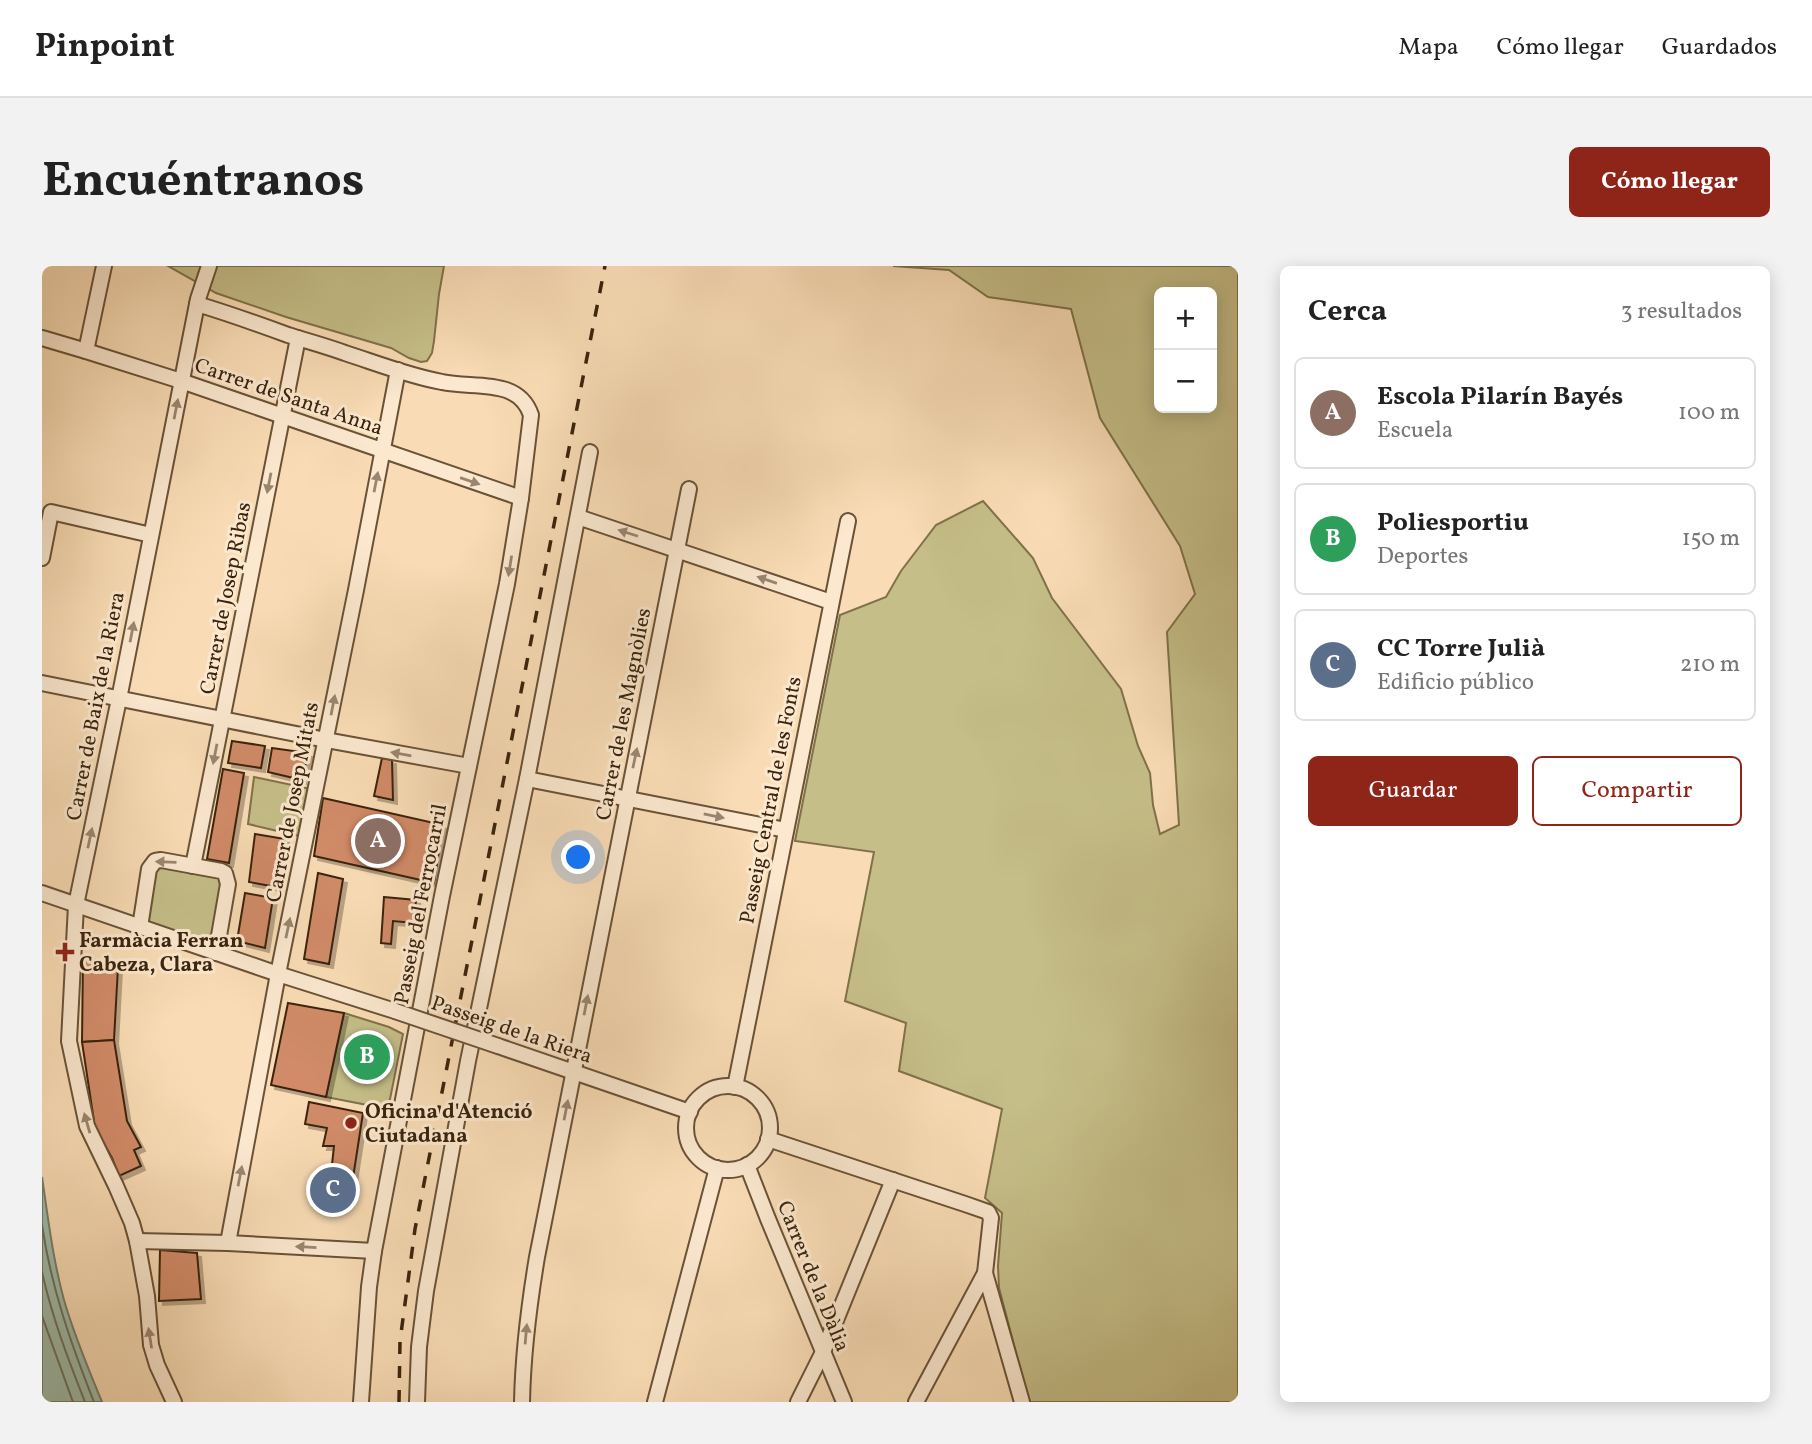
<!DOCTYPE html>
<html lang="es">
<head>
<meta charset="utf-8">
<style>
  :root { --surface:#fff; --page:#f2f2f2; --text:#222; --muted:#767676; --line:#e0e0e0; --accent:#8f2418 }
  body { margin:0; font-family:Vollkorn,serif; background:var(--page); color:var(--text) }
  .controls { position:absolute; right:21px; top:21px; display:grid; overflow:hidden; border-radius:10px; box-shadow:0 4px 18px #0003 }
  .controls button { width:63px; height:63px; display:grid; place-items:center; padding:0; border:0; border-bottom:2px solid var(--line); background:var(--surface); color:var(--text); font:35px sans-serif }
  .you { position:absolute; left:537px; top:592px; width:24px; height:24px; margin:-18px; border:5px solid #fff; border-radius:50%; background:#1a73e8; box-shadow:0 0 0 10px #1a73e833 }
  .badge { display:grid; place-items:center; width:46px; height:46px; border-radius:50%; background:var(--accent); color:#fff; font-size:23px; font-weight:700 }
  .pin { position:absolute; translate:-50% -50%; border:4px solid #fff; box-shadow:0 2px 7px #0006 }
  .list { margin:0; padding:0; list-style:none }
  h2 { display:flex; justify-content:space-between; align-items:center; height:91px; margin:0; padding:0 28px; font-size:30px }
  h2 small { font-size:23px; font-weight:400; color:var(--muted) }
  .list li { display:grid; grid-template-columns:46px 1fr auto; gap:21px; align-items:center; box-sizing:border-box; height:112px; margin:0 14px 14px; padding:0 14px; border:2px solid var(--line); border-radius:10px }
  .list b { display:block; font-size:26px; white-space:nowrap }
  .list p { margin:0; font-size:23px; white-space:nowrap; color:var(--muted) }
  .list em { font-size:23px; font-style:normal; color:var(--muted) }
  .actions { display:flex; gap:14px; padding:21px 28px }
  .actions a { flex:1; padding:16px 0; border:2px solid var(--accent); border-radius:10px; text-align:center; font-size:24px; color:var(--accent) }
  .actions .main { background:var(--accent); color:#fff }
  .map { position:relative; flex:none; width:1196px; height:1136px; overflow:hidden; border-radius:10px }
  header { display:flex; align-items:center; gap:42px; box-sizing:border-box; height:98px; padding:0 35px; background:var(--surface); border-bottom:2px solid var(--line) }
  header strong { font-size:33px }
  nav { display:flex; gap:38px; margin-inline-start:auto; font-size:24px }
  .intro { display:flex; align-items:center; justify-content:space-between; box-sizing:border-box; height:168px; padding:0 42px }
  h1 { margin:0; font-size:49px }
  .button { padding:18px 32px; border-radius:10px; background:var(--accent); color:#fff; font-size:24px; font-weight:700 }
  main { display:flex; gap:42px; padding:0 42px }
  aside { flex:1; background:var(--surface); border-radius:10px; box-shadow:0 4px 18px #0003 }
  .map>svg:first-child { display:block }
  .green { fill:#c5be88; stroke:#80714a; stroke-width:2; fill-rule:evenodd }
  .water { fill:#9ebcaa; stroke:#767f6b; stroke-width:2 }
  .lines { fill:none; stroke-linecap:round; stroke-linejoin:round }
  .shore { stroke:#6c705c; stroke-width:2 }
  .building { fill:#d18b67; stroke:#3a240d; stroke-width:2; filter:url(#shadow) }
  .minor-casing { stroke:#6a5237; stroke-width:18 }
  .minor { stroke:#fbe8cf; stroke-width:14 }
  .rail { stroke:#3a240d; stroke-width:3.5; stroke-dasharray:12 12; stroke-linecap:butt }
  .minor-bridge-casing { stroke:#6a5237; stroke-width:18; stroke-linecap:butt }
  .minor-bridge { stroke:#fbe8cf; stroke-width:14 }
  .oneway { fill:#9a866e }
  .poi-dot { fill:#8f2418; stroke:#fbe8cf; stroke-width:2.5 }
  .labels { text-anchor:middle; stroke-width:6; stroke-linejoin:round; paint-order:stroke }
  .street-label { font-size:21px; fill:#3a240d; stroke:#fbe8cf }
  .poi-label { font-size:21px; font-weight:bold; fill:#3a240d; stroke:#fbe8cf; text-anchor:start }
</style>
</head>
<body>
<header>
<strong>Pinpoint</strong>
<nav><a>Mapa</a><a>Cómo llegar</a><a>Guardados</a></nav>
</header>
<div class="intro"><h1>Encuéntranos</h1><a class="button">Cómo llegar</a></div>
<main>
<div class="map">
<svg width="1196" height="1136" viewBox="0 0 1196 1136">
  <defs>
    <filter id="shadow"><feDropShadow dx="4" dy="4" stdDeviation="0" flood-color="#0004"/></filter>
  </defs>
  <rect width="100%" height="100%" fill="#f9dcb5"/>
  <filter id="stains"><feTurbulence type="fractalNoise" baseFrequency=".00286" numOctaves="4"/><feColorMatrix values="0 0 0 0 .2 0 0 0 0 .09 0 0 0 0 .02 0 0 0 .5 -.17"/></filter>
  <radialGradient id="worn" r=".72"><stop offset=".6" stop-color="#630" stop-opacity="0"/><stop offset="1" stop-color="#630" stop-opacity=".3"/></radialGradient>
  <g class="green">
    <polygon points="126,0 402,0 397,28 392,75 390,87 385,95 379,96 367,92 349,82 244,51 174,27"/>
    <path d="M851,0H1196V1136H987L957,1022L956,1000L960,947L943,932L960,843L857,805L864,757L803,735L832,586L753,575L798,349L844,331L859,305L894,259L941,235L991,292L1010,332L1079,423L1096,480L1108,507L1111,539L1118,568L1137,559L1125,366L1153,328L1138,280L1058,152L1029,43L946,31L907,4ZM1117,26H1170V142H1117Z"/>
    <polygon points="212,511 274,524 265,572 206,558"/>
    <polygon points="109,599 183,607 174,687 98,661"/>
    <polygon points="302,747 347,761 361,768 346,843 284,831"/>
  </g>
  <path class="water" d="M0,911C6,952 11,994 22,1034C32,1069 46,1102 60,1136H0Z"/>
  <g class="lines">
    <g class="shore">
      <path d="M0,959C9,1021 29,1078 52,1136"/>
      <path d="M0,1006C10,1051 26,1093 43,1136"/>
      <polyline points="0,1050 31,1136"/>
    </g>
  </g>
  <g class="building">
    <polygon points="190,475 223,480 219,502 186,497"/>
    <polygon points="230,482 266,487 260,514 226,506"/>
    <polygon points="340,492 350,494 351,534 332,530"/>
    <polygon points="181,503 202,507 187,597 165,593"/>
    <polygon points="281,532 401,559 392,617 272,590"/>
    <polygon points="213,568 243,573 234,621 207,616"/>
    <polygon points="276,607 301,613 287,698 262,693"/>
    <polygon points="203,627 231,632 223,682 195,675"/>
    <polygon points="342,631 374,634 372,657 351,655 349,678 339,677"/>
    <polygon points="41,690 76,701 72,774 40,776"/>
    <polygon points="246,737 302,747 284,831 229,819"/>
    <polygon points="72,774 85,855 99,881 92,884 99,900 77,910 70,892 53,862 40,776"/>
    <polygon points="267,836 321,847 311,912 289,908 292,880 281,880 285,862 263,858"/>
    <polygon points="118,984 155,987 159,1033 117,1035"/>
  </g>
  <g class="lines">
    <defs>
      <g id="minor">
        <path d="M155,38C185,47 216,58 246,69C265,75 284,80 303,87C334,97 367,110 400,116C431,123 476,111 489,149L479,232L465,318L400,630L332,985L327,1021L319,1136"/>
        <polyline points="0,72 44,85 139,115 479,232"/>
        <polyline points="44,85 62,0"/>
        <polyline points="536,251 789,336"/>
        <polyline points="0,292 9,246 109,269"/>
        <polyline points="0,417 284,474 427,500"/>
        <polyline points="485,513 744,564"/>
        <polyline points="151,600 256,72"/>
        <polyline points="0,627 236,708 353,745"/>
        <polyline points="98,661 107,603 113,595 119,594 179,605 183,607 186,618 174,687"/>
        <polyline points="456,780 648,846"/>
        <circle cx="686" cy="862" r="42"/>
        <polyline points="693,821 806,255"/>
        <polyline points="726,873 923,938 946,946 949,952 943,1007 874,1136"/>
        <polyline points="705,899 726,953 802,1136"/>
        <polyline points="95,975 186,977 332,985"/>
        <polyline points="186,977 236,708 314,324 356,104"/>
        <polyline points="943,1007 980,1136"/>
        <polyline points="132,1136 115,1099 109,1079 105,1030 95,975 90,957 74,920 45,860 27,775 34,639 77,433 156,33 167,0"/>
        <polyline points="375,1136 377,1081 384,1025 426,795 485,513 548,186"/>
        <path d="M480,1136C481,1087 487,1039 495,991L647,223"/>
        <polyline points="613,1136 675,902"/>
        <polyline points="756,1136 781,1086 851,914"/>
      </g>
    </defs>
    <use href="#minor" class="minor-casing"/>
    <use href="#minor" class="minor"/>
    <polyline class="rail" points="357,1136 358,1075 373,963 563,0"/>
    <defs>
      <polyline id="minor-bridge" points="353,745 456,780"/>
    </defs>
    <use href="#minor-bridge" class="minor-bridge-casing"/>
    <use href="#minor-bridge" class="minor-bridge"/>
  </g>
  <defs><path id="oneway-solid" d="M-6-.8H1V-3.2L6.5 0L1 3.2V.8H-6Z" transform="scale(1.75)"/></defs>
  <g class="oneway">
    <use href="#oneway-solid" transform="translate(134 143) rotate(-79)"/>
    <use href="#oneway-solid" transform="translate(428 215) rotate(19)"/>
    <use href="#oneway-solid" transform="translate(334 216) rotate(-79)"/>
    <use href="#oneway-solid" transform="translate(227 217) rotate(101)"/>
    <use href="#oneway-solid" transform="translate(586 267) rotate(-162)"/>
    <use href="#oneway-solid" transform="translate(468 300) rotate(99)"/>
    <use href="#oneway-solid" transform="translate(725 314) rotate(-161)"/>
    <use href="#oneway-solid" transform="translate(90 366) rotate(-79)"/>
    <use href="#oneway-solid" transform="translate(291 439) rotate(-79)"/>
    <use href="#oneway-solid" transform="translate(173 488) rotate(101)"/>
    <use href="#oneway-solid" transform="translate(359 488) rotate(-170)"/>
    <use href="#oneway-solid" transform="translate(593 492) rotate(-78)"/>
    <use href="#oneway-solid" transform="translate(672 550) rotate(11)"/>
    <use href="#oneway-solid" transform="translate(48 572) rotate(-78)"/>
    <use href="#oneway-solid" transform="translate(124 596) rotate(-178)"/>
    <use href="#oneway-solid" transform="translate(246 662) rotate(-78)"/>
    <use href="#oneway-solid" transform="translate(544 739) rotate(-79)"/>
    <use href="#oneway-solid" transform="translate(524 844) rotate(-79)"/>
    <use href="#oneway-solid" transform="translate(45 857) rotate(-106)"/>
    <use href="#oneway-solid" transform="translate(198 910) rotate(-79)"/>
    <use href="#oneway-solid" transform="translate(264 981) rotate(-177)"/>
    <use href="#oneway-solid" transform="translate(484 1068) rotate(-85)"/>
    <use href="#oneway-solid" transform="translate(108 1072) rotate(-99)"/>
  </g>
  <g class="poi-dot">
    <path d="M19.5 675.5h7v7h7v7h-7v7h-7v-7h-7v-7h7z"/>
    <circle cx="309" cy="857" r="7"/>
  </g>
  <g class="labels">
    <g class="street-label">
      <text transform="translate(247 130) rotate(19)" y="7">Carrer de Santa Anna</text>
      <text transform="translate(183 332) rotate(-79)" y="7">Carrer de Josep Ribas</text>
      <text transform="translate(53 440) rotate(-79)" y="7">Carrer de Baix de la Riera</text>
      <text transform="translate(581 448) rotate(-79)" y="7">Carrer de les Magnòlies</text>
      <text transform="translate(728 534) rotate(-79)" y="7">Passeig Central de les Fonts</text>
      <text transform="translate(250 536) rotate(-79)" y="7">Carrer de Josep Mitats</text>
      <text transform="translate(378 638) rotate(-79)" y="7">Passeig del Ferrocarril</text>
      <text transform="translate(470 763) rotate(19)" y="7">Passeig de la Riera</text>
      <text transform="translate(772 1010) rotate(68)" y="7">Carrer de la Dàlia</text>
    </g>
    <g class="poi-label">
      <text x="37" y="681">Farmàcia Ferran<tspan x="37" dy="24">Cabeza, Clara</tspan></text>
      <text x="323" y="852">Oficina d'Atenció<tspan x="323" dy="24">Ciutadana</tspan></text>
    </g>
  </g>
  <rect width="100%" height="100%" filter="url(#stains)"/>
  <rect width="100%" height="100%" fill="url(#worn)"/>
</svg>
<div class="controls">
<button>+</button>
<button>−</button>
</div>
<div class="you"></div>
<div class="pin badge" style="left:336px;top:575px;background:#8d6e63">A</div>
<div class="pin badge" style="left:325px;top:791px;background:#2e9e5b">B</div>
<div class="pin badge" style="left:291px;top:924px;background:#5c6f8a">C</div>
</div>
<aside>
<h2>Cerca<small>3 resultados</small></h2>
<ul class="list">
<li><span class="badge" style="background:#8d6e63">A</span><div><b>Escola Pilarín Bayés</b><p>Escuela</p></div><em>100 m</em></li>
<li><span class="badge" style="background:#2e9e5b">B</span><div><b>Poliesportiu</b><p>Deportes</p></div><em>150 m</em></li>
<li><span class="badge" style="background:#5c6f8a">C</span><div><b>CC Torre Julià</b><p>Edificio público</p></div><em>210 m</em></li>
</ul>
<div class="actions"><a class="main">Guardar</a><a>Compartir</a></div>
</aside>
</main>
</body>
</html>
